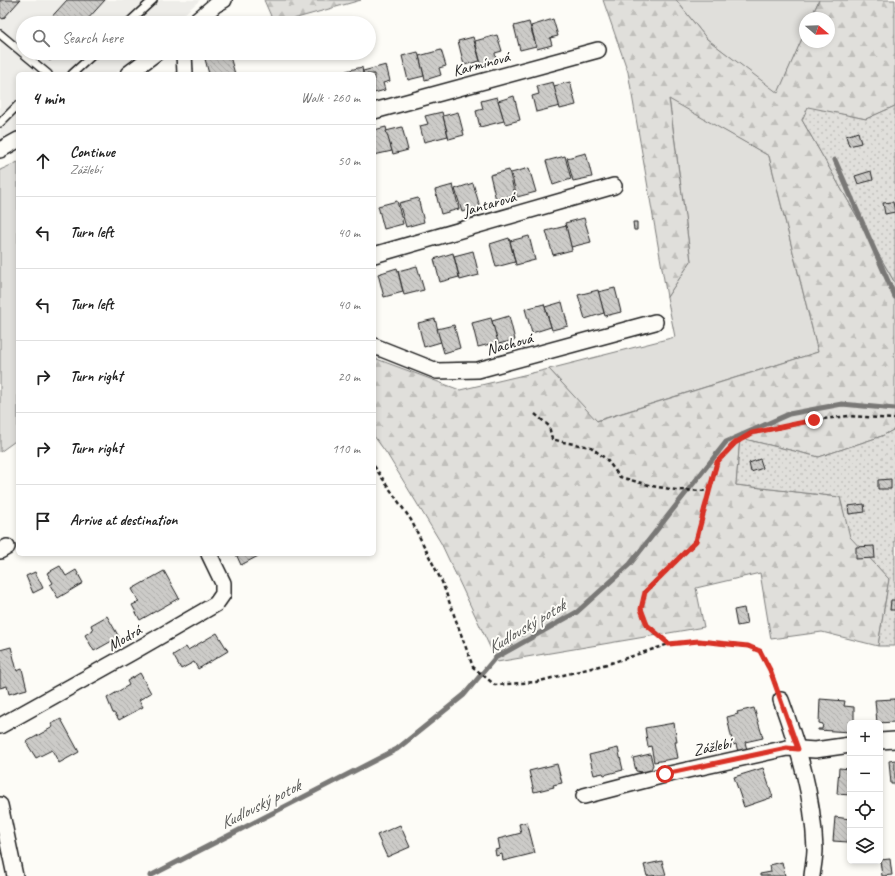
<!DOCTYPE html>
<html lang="en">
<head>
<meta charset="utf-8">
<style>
  :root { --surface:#fff; --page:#f2f2f2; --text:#222; --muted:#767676; --line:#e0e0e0 }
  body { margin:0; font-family:Caveat,sans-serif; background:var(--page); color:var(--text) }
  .controls { position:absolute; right:12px; bottom:12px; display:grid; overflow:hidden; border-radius:6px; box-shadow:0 2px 6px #0003 }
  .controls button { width:36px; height:36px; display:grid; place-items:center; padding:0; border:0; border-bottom:1px solid var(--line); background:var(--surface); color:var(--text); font:20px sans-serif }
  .compass { position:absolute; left:799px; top:12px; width:36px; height:36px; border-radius:50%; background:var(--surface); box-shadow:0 2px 6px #0003; rotate:109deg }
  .stop { position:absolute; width:12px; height:12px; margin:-9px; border:3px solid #d93025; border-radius:50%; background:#fff }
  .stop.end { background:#d93025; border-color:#fff; box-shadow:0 1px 4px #0008 }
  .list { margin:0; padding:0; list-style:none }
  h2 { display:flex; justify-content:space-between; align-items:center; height:52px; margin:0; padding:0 16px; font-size:17px }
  h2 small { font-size:13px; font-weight:400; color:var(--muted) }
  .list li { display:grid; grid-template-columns:26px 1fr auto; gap:12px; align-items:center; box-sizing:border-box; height:72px; padding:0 16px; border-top:1px solid var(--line) }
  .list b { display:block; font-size:15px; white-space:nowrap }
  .list p { margin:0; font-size:13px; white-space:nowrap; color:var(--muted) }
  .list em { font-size:13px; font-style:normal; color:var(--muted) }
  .icon { flex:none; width:22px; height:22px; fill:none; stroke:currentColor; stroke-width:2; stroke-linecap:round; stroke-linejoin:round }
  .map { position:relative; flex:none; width:895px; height:876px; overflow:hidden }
  .search { position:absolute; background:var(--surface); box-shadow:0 2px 6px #0003; left:16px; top:16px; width:360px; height:44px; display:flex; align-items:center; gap:10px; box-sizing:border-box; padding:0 14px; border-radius:22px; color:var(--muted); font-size:15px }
  .panel { position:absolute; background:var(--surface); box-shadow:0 2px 6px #0003; left:16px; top:72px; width:360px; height:484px; border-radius:6px }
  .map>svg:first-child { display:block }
  .built { fill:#eeede9 }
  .green { fill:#e0dfdb; stroke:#7e7e7c }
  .forest { fill:url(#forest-firs); stroke:#7e7e7c }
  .garden { fill:url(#garden-dots); stroke:#7e7e7c }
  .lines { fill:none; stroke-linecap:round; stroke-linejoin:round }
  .stream { stroke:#797876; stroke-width:5 }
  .building { fill:url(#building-back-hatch); stroke:#1c1c1c }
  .service-casing { stroke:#1c1c1c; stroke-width:10 }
  .minor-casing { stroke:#1c1c1c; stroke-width:18 }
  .path { stroke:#1c1c1c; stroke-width:2.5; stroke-dasharray:4 3; stroke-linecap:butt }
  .service { stroke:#fdfcf7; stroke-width:7 }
  .minor { stroke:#fdfcf7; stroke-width:15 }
  .route { stroke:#d93025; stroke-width:5 }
  .labels { text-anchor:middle; stroke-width:4; stroke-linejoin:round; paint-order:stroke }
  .street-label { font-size:16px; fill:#1c1c1c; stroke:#fdfcf7 }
  .water-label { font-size:17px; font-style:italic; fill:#5a5a58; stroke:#fdfcf7 }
</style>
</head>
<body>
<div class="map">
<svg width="895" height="876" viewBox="0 0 895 876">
  <defs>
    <pattern id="forest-firs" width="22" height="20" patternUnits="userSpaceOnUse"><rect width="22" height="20" fill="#e0dfdb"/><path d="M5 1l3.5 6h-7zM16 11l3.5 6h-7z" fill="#c0bfbb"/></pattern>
    <pattern id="garden-dots" width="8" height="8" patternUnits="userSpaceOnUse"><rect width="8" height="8" fill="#e0dfdb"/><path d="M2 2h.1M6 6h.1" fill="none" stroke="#c0bfbb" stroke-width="1.8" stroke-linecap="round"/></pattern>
    <pattern id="building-back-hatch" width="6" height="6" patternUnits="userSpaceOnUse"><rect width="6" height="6" fill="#cccbc8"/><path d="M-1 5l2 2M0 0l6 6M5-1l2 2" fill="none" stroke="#afaeab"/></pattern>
  </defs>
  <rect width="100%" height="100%" fill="#fdfcf7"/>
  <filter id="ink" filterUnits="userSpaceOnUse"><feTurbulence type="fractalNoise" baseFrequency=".025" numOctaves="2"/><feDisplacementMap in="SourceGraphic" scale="8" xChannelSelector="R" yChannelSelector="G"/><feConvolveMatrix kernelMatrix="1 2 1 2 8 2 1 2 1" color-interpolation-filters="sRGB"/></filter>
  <g filter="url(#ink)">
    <polygon class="built" points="0,0 200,0 174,23 23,23 23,53 139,53 115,74 18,74 18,132 0,142"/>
    <g class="green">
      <polygon points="676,0 819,0 811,18 805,18 805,32 778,94 707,39"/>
      <polygon points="669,98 769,156 818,352 596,421 549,369 675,337 667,297 691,261"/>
      <polygon points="18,162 18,439 0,452 0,170"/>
    </g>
    <g class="forest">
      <polygon points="264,0 361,0 279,23 274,23"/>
      <polygon points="603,0 676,0 707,39 778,93 805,32 805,42 829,42 829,18 811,18 819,0 895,0 895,106 866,119 809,108 802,120 895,283 895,429 882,436 819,457 740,438 736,485 840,497 851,537 889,579 878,646 822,632 771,639 760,573 696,588 704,627 497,662 441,543 387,454 374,436 374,358 460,390 549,369 597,421 818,352 769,156 669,99 691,261 667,297 628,72"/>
    </g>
    <g class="garden">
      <polygon points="895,106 895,283 802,120 808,107 866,119"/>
      <polygon points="895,429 895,646 878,646 889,579 850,537 840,497 736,485 740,438 819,457 882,436"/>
    </g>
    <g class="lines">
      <g class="stream">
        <polyline points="835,160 895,297"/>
        <polyline points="150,876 397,749 464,695 495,658 577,612 630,564 726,442 789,414 842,404 895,409"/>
      </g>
    </g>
    <g class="building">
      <polygon points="0,0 20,0 3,19 0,17"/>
      <polygon points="67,0 105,0 86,21 88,23 46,23"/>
      <polygon points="553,19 558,36 550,38 552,45 537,49 531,26"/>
      <polygon points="529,22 536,46 520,50 514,26"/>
      <polygon points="497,35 502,51 495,53 496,60 481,64 475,41"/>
      <polygon points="473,37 480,61 464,65 458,41"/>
      <polygon points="441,50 446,66 439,68 441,75 425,80 419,56"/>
      <polygon points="418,52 424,76 408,80 402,56"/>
      <polygon points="41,53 57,53 50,61"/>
      <polygon points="229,53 235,74 209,74 205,59"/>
      <polygon points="386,65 390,81 383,83 385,90 374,93 374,74 363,74 363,71"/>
      <polygon points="362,67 363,74 347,74 346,71"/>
      <polygon points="553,82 560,106 536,112 532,96 539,94 537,86"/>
      <polygon points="570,82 576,105 560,109 554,86"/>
      <polygon points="514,96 520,120 505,124 498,101"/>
      <polygon points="497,97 504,121 480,127 476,111 483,109 481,101"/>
      <polygon points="442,112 448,136 424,142 420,126 428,124 425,116"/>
      <polygon points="458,112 464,135 449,139 443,116"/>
      <polygon points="386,127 392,151 374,155 374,130"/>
      <polygon points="402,127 408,150 393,154 386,131"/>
      <polygon points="858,132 861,143 849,146 846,136"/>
      <polygon points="586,153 592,177 573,181 567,158"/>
      <polygon points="565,156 571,179 553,185 546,161"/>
      <polygon points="529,168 536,192 517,197 511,173"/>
      <polygon points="509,170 515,195 496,200 490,175"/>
      <polygon points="871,171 873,180 858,184 855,176"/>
      <polygon points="473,183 480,207 462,212 455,189"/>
      <polygon points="453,185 459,209 441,214 435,190"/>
      <polygon points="418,198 424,222 406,227 399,203"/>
      <polygon points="397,201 403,224 384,229 378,206"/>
      <polygon points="893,202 895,212 885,214 883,203"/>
      <polygon points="584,218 591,242 571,247 565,223"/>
      <polygon points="633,222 637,222 637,230 634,230"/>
      <polygon points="566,226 572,250 553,255 546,231"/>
      <polygon points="529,236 535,260 516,265 510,241"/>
      <polygon points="509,238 515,262 496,267 490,244"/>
      <polygon points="473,251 479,275 460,280 454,256"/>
      <polygon points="453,253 459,277 440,282 434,259"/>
      <polygon points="417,266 424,290 404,295 398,271"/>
      <polygon points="397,268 403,292 384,297 378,274"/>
      <polygon points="615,288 621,312 605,316 598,292"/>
      <polygon points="598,290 604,313 585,319 578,295"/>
      <polygon points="562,302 568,326 552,330 545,307"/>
      <polygon points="544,304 551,327 532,333 525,309"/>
      <polygon points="509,316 515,340 498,344 492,321"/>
      <polygon points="491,318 498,342 478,347 472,323"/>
      <polygon points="435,319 441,342 424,347 418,323"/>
      <polygon points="454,325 460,348 444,353 437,329"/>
      <polygon points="760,459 763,468 751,472 749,463"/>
      <polygon points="891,479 891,489 878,489 878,480"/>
      <polygon points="864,504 865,512 849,514 848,506"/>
      <polygon points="874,546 875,558 856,559 856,547"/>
      <polygon points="236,554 262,554 241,565"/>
      <polygon points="60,566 66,576 76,570 83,583 58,598 50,585 53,583 47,573"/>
      <polygon points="164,571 179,598 140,620 132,605 139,602 132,589"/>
      <polygon points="35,572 43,588 33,593 26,576"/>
      <polygon points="891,600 895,600 895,610 890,610"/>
      <polygon points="744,608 747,624 737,626 734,610"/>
      <polygon points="107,616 119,637 94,651 85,635 93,630 91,625"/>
      <polygon points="217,633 228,651 198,669 194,662 181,669 173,655 186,647 188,650"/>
      <polygon points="11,647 17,671 22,669 27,689 9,694 7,686 0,688 0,650"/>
      <polygon points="140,673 151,693 139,700 143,707 119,720 115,714 113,713 107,698 129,685 127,681"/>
      <polygon points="820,699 845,701 844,706 854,707 854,723 850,723 850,732 818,730 818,729 822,729 823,724 819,723"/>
      <polygon points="895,699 895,722 877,723 875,700"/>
      <polygon points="754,708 763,738 745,742 747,750 738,752 736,744 733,745 727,717 738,714 737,712"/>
      <polygon points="61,719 79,752 59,763 52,750 36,758 26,742 53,727 51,724"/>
      <polygon points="674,723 677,742 675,742 678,758 654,762 651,746 648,747 645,728"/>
      <polygon points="618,748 623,770 604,775 603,773 594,775 589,755"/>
      <polygon points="650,754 653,765 649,773 636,771 633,758"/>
      <polygon points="895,760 895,784 891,784 889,761"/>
      <polygon points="557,764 562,783 553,785 554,787 534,792 529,771"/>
      <polygon points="763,768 773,797 744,807 734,777"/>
      <polygon points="839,768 850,769 850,795 837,794"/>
      <polygon points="835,817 850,819 848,842 833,841"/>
      <polygon points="527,822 535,853 503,861 502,854 496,856 495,850 500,849 498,839 521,833 519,824"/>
      <polygon points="400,825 410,847 387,857 377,835"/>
      <polygon points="890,859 892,875 882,876 880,860"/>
      <polygon points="662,861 666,875 647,876 644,865"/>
      <polygon points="782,862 785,876 760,876 760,874 771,872 770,865"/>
    </g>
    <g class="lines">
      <defs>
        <g id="service">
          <polyline points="128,23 153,0"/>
          <polyline points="0,34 48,74"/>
          <polyline points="72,74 95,53"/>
          <polyline points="0,123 18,105"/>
        </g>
        <g id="minor">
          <polyline points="194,23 215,5 224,0"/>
          <polyline points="184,53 185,74"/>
          <polyline points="128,74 156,53"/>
          <polyline points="374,111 598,50"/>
          <polyline points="0,150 18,140"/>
          <polyline points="374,255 614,186"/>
          <polyline points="374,346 437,371 478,370 655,322"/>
          <polyline points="0,551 7,547"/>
          <path d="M781,700C799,750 813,794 815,849C815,858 813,867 812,876"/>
          <polyline points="0,726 131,653 216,604 223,594 223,583 209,554"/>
          <polyline points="880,741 895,740"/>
          <polyline points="584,796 665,775 787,748 815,750 850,745"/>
          <polyline points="0,805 15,876"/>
        </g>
      </defs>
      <use href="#service" class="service-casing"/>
      <use href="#minor" class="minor-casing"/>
      <g class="path">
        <polyline points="535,414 549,426 552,439 563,442 591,447 607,460 620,477 652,486 676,490 710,491"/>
        <polyline points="374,466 411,520 442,582 473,667 495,685 536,682 611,663 669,644 699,641 748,646 760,651 770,670 776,686"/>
        <polyline points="669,644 647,625 641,609 645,592 696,541 717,462 735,443 753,433 814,420 849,416 895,419"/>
      </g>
      <use href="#service" class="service"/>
      <use href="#minor" class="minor"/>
    </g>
  </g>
  <g class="lines" filter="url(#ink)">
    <polyline class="route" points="665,774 787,748 798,749 770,670 760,651 748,646 699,641 669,644 647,625 641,609 645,592 696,541 717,462 735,443 752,433 814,420"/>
  </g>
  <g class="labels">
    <g class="street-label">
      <text transform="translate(481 63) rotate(-15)" y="6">Karmínová</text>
      <text transform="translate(489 203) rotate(-16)" y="6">Jantarová</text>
      <text transform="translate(509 343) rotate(-15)" y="6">Nachová</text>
      <text transform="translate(124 637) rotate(-30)" y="6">Modrá</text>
      <text transform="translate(712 746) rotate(-12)" y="6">Zážlebí</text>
    </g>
    <g class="water-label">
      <text transform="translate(526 626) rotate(-31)" y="6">Kudlovský potok</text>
      <text transform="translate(260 804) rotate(-27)" y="6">Kudlovský potok</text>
    </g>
  </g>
</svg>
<div class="controls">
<button>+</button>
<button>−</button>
<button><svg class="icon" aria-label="locate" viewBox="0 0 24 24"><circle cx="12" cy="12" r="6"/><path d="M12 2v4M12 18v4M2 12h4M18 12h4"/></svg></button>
<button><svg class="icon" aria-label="layers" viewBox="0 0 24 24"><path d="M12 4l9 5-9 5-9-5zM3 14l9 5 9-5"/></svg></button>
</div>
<svg class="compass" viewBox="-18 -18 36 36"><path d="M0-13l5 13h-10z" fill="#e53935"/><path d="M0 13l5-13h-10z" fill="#767676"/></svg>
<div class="stop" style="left:665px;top:774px"></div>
<div class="stop end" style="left:814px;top:420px"></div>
<div class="search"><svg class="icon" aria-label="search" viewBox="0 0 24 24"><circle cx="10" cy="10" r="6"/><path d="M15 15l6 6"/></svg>Search here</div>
<section class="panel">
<h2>4 min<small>Walk · 260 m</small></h2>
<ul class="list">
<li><svg class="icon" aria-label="ahead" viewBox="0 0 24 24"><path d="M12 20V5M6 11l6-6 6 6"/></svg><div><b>Continue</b><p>Zážlebí</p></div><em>50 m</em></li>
<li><svg class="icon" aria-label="left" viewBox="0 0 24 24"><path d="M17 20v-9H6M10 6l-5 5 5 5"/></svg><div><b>Turn left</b></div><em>40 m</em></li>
<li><svg class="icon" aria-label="left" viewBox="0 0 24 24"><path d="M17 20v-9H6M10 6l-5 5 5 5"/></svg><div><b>Turn left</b></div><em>40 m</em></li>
<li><svg class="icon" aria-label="right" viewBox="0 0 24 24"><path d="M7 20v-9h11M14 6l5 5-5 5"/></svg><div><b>Turn right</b></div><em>20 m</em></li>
<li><svg class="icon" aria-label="right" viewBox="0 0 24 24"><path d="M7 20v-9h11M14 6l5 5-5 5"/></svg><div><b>Turn right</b></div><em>110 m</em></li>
<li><svg class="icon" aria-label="arrive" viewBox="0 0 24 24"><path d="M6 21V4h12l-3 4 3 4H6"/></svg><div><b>Arrive at destination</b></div></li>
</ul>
</section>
</div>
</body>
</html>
